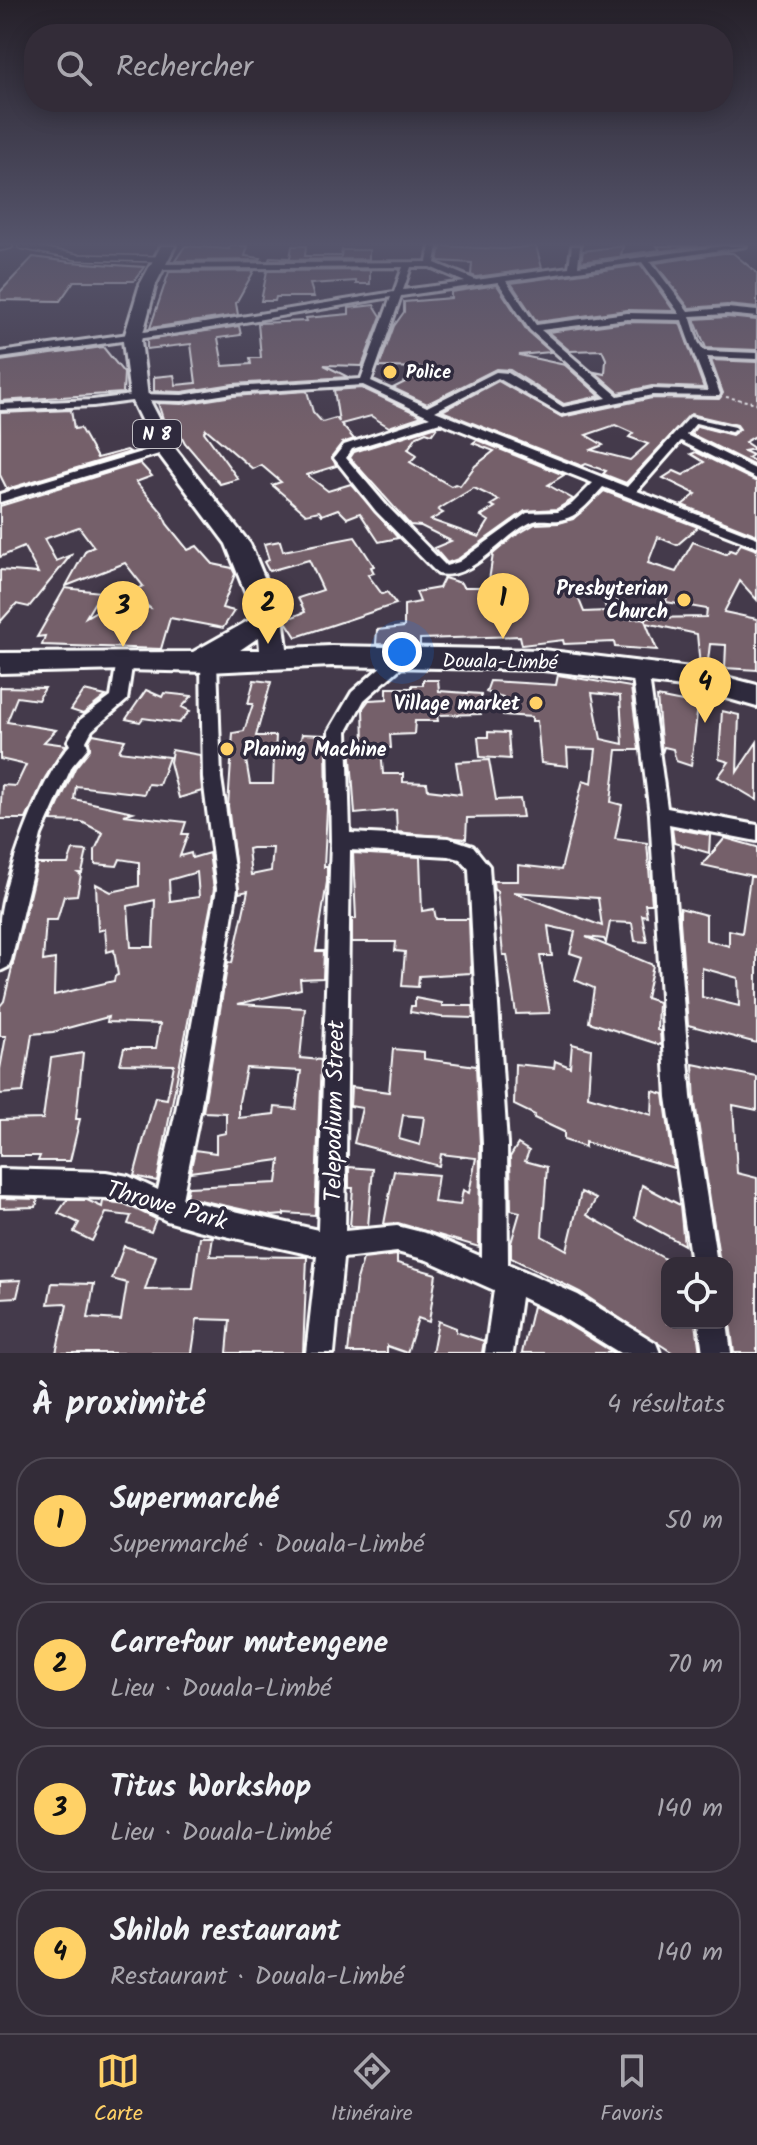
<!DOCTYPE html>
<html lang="fr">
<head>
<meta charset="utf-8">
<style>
  :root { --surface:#332c38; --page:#3b3440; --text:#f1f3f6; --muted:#a9a7ae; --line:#4e4853; --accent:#ffd166 }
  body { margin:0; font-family:Kalam,sans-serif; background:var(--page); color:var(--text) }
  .controls { position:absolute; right:24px; bottom:24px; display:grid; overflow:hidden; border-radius:16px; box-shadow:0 4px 20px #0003 }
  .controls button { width:72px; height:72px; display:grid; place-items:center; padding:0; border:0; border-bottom:2px solid var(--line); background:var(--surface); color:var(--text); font:40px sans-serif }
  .you { position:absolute; left:402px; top:652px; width:28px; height:28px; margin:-20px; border:6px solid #fff; border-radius:50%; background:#1a73e8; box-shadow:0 0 0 12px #1a73e833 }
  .badge { display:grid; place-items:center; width:52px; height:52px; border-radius:50%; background:var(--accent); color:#111; font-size:26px; font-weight:700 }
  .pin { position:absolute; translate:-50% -66px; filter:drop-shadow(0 2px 4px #0008) }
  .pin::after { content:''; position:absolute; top:42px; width:28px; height:24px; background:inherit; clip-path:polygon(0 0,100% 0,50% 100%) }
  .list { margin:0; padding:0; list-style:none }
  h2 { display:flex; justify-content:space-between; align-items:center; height:104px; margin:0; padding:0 32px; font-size:34px }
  h2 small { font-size:26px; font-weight:400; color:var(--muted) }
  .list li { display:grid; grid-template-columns:52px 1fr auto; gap:24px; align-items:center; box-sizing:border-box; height:128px; margin:0 16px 16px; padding:0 16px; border:2px solid var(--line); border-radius:32px }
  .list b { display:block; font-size:30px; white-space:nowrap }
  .list p { margin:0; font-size:26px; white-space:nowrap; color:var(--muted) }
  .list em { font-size:26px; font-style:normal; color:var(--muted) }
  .icon { flex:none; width:44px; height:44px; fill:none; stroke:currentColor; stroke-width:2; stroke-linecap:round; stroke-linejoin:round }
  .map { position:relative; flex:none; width:757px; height:1353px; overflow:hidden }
  .search { position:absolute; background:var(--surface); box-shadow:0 4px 20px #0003; left:24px; right:24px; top:24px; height:88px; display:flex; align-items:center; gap:20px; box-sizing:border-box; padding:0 28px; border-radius:32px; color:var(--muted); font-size:30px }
  .sheet { height:680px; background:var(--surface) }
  nav { display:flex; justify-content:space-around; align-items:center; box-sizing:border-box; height:112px; border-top:2px solid var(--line); background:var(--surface); font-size:22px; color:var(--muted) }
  nav a { display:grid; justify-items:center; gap:4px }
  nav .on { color:var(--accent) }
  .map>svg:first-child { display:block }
  .building { fill:#75616b; stroke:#fff; stroke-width:2; fill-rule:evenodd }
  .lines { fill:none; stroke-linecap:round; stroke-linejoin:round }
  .service-casing { stroke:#fff; stroke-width:8 }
  .minor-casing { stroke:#fff; stroke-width:6 }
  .trunk-casing { stroke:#fff; stroke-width:6 }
  .path { stroke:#fff; stroke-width:2; stroke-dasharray:3 3; stroke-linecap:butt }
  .service { stroke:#2f2a3d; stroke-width:5 }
  .minor { fill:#2f2a3d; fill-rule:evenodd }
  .trunk { fill:#2f2a3d; fill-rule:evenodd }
  .poi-dot { fill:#ffd166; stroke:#2f2a3d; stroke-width:3 }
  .labels { text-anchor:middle; stroke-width:7; stroke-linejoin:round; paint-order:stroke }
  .far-poi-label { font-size:18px; font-weight:bold; fill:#fff; stroke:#2f2a3d; text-anchor:start }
  .shield { fill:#2f2a3d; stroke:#c1bfc5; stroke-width:2 }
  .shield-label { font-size:18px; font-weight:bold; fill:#fff }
  .poi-label { font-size:20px; font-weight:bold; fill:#fff; stroke:#2f2a3d; text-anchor:end }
  .street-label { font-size:20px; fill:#fff; stroke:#2f2a3d }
  .near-street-label { font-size:24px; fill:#fff; stroke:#2f2a3d }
</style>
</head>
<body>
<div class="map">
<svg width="757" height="1353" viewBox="0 0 757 1353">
  <rect width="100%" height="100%" fill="#443a4b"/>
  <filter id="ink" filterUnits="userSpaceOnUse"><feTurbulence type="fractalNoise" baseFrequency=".0125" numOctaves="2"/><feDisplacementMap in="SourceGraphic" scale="16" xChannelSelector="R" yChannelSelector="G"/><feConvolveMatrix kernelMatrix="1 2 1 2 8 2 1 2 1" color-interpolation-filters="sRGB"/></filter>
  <g filter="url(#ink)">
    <g class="building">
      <polygon points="185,246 229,249 230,246 248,246 245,256 261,258 260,260 175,261"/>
      <polygon points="292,246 306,246 305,256 341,256 342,250 369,250 369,259 269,260 270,257 290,258"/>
      <polygon points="441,246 503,249 536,246 542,268 476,277 471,275 472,263 438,261"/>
      <polygon points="623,246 621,255 660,250 657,246 699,246 581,262 583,251"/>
      <polygon points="723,253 733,253 757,273 757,308 727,305 689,308 655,263"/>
      <polygon points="33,257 70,262 144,267 134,281 74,281 60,301 0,300 0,292"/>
      <polygon points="641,265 674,311 627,310 537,322 511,283"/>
      <polygon points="370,270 370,284 356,284 356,281 310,284 314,297 276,297 275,301 261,301 267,271"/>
      <polygon points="254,271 236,303 238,315 150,328 169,272"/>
      <polygon points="497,285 528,332 551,352 519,355 565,365 600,396 564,404 510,370 496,369 427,404 393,388 433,368 379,367 394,326 404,312 404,302 451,298 451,292"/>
      <polygon points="374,305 381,316 362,366 324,365 348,377 233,384 182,392 154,391 154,377 174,375 176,385 196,383 191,344 147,349 147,340 239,326 241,335 218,338 223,366 251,364 250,358 261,358 258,323 307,321 306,318 349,314 349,308"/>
      <polygon points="727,317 757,320 757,350 706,348 694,319"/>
      <polygon points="627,322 680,323 704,388 652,386 619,393 595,372 605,374 606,359 602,350 570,351 548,332"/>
      <polygon points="103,347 124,373 123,393 0,401 0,361"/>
      <path d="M711,360L757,362V435L745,442L755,449L744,451L753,455L748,458L757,462V467L691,434L697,426L732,435L740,429L737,425L691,414L626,483L603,474L606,471L586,464L582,466L442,411L498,381L562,417L652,398L719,399L723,393ZM615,425L633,433L629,437L648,444L630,460L591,450L603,445L586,435Z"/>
      <polygon points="362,388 422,416 389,427 371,416 341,424 354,439 342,443 332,456 336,466 307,475 328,491 351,484 398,538 379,542 360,513 347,518 338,509 322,515 319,511 306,514 272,485 281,482 261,465 253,469 206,429 204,432 238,479 220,484 185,443 173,420 164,422 158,403 182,404 233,396 307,391 313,412 322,422 336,418 339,422 334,390"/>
      <polygon points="71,410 74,429 80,428 97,458 127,450 130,452 7,489 0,475 0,413"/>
      <path d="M440,425L443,426H438L432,434L426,432L417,436L408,449L417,455L410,462L451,486L455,484L460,486L475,466L494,451L473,443L477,440L564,475L548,485L573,499L557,509L525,511L458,559L447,563L434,548L451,541L421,526L410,525L350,458L354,452ZM474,488L499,500L491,505L495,507L481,516L489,521L479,537L431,520L443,513L438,510L442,507Z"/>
      <polygon points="696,452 757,482 757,535 682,505 696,494 663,478 674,471 683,475 704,462 691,454"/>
      <polygon points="140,463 152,476 136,482 161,511 167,524 188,550 197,546 213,564 232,568 235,574 222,608 234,611 223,628 170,618 161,649 42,645 45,636 37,637 65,588 101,592 86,617 107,605 150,608 131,592 143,586 125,563 66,586 86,550 94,547 79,527 44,539 56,561 71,555 29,607 16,604 0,622 0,570 38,573 24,547 0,557 0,506"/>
      <path d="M604,491L698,527L677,545L658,537L648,563L676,572L693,542L726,554L730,550L735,552L741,544L757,550V600L740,581L724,612L757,619V670L725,668L726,645L710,644L707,669L700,667L697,634L646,623L657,650L615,647L614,642L564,644L563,640L522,645L520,636L420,639V645L376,644L377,630L404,627V605L420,602L416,592L439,588L444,578L461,583L463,587H488L493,554L513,537L535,524L559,523L573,519ZM573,585H598L607,611L584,612ZM624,590L667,597L666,602L707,609L706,617L646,618V623L644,618L622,619L616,595L624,596Z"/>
      <polygon points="355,537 374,566 371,567 374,573 368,575 382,594 387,592 396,604 296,637 285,620 305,612 298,598 323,590 309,560 269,571 264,562 269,560 264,544 280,541 283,551"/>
      <path d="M558,675L631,687L639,750H617L611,802L622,805L615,839L647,843L652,904H645L647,916L642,915L647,942L635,941L632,923L610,922L606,943L604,939L586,937L653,965L646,998L658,1002L657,1030L660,1031L661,1045L589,1022L594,988L575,980L582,957L570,953L575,932L548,926L552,956H540L550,1013L516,1014L507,955H503L497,891L494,890L493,881H518V865L561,870L583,780L592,783L596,749L567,748L568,766L541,763L537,721H532V717L503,715V697L486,692L490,681L556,685ZM592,693L620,696L623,744L601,739ZM513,892L598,898L602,926L581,918Z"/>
      <path d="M254,680L271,682L256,736H276L275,753L245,754L250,784H273L274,756L297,755L302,734L326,735L327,809L324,867H327V882L316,951H324L323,978L300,979L301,989L238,1004L305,1008L300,1058L321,1060L315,1215L284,1213V1215L272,1216L186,1197L188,1187L277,1183L280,1160L190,1172L195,1150L216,1153V1135L226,1133V1113L203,1112L228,962L232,963L248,891L239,893L228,806L233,733L244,731L253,704H248ZM252,848H273L271,871L251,875L248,849ZM246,1068L301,1071L296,1109L275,1107L274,1114L239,1118V1102Z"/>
      <polygon points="423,680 438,680 439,691 481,694 481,714 437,715 438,721 415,721 414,734 390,735 391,748 381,748 383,774 403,774 403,782 427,783 428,790 461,794 456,762 489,760 496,800 520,799 523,817 467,818 466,839 397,832 396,810 355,814 350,744 364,743 363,708 369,700 387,699 387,688 412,688 412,685 423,685"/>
      <polygon points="0,687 45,688 38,700 17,697 7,722 56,730 44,742 66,745 45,778 26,819 0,819 2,785 16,786 26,765 0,759"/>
      <polygon points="146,690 162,697 164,693 192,696 182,707 190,711 179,723 143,718 140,722 126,719"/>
      <polygon points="84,691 106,696 83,714 71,710"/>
      <polygon points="657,697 698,705 691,766 676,761 673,749 664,747 662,753"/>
      <polygon points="722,711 739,715 737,772 757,742 757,800 718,777 729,762 719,759"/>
      <polygon points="488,732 508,733 510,759 480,757 478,737 488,737"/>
      <path d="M93,734L125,740L119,751L169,757L159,785L148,784L144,794L76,786L74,799L133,812L124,815L186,822L182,834H188L180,856L191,853L192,858L209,853L214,889L157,1181L134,1176L155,1097L167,1099L174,1065L120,1064L124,1048H156L160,1024L107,1022L108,1017L53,1032L32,1034L23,1092L0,1094V1069L6,1036H0V1006L4,1001L37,864H68L73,850L87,851L82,873H78L81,875L77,895L64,896L57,920H46L43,961L55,959L54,995L114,981L115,976L118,975L114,950L107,952L105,929L98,931L96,884L111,892L139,886V862L120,859L117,866L95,864V850L103,833L82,822L51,821L75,768L90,749L89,741ZM197,872L199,897L170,901L169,880ZM155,900L153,947H131L128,906Z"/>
      <polygon points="172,750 200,755 202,791 179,798 170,762"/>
      <polygon points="672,828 710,835 709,853 674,843"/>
      <polygon points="725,838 757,847 757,877 702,865"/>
      <polygon points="353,853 420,857 422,911 434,909 436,919 469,919 471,973 419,976 418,987 402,986 405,952 395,951 396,942 352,942 352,919 356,919"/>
      <path d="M750,877H757V1043L688,1025L680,921V908L706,915V940L729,946V930L742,933ZM702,968L738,978L739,1006L702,997Z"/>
      <polygon points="415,998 442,1003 442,1006 473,1006 474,1018 441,1017 410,1012 411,1006 415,1006"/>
      <polygon points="572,1044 591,1049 588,1096 652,1115 653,1091 664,1094 674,1168 585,1142 585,1147 564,1140 564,1132 534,1118 535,1115 514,1105 515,1064 554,1068 555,1061 570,1067"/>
      <path d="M393,1049L424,1052V1059L476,1066L480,1144L479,1247L398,1223L384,1224L394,1171L438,1175L434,1202L460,1205L463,1190L469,1193L476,1158L441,1154L439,1166L354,1143L362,1108L350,1106L351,1087L389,1092ZM403,1115L424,1117L420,1145L399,1139Z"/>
      <polygon points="83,1053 76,1119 80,1119 70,1161 38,1161 40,1156 0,1156 0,1120 43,1119 51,1058"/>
      <polygon points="693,1064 757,1077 757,1110 733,1105 737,1173 757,1178 757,1353 734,1353 727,1302 727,1263 720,1263 695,1103"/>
      <polygon points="518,1144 529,1151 525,1161 547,1167 542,1236 567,1250 581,1192 596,1199 587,1215 667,1260 667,1323 696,1323 700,1353 673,1353 580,1292 511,1258 511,1243 520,1212 511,1210 510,1157"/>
      <polygon points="349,1167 373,1169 368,1226 350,1226 353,1188 349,1188"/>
      <polygon points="642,1185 680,1205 684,1245 635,1218"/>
      <polygon points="0,1198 38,1199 36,1207 0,1208"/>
      <polygon points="67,1200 87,1200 102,1207 103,1201 125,1204 156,1219 151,1232 128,1224 131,1216 106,1213 92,1241 74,1232 79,1223 58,1213"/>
      <polygon points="200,1237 213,1237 210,1256 307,1257 303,1353 227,1353 230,1320 197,1319 192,1353 56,1353 67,1305 65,1303 48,1304 52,1283 94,1284 88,1318 121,1320 127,1283 112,1279 124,1246 156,1256 145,1290 193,1289"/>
      <polygon points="397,1255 397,1263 436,1274 429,1322 418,1318 407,1353 387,1346 387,1353 348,1353 356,1283 363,1259"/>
      <polygon points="21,1280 17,1297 0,1298 0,1281"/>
      <polygon points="533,1306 557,1318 614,1353 522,1353"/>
      <polygon points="438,1321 456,1328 456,1332 484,1341 482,1353 432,1353"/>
    </g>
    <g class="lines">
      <defs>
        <g id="service">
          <polyline points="21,246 77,257 160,259"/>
          <polyline points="0,248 10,246"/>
        </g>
        <g id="minor">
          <path d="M430,246H438L435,263L476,280L569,267L572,246H580L578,266L723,246H746L650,261L688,311L727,308L757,311V317L727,314L690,316L698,342L704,351L757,353V359L707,357L720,394L719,396L652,395L561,414L498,378L435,411L627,487L690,417L735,427L737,429L731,432L696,423L686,435L757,470V479L681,441L637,491L757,538V547L603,487C591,500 578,518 559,520C551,521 541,518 534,521C504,532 474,581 438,574L376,511L334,458L344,445L430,417L363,385L233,393L182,401L139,400L93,406L0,410V404L93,400L139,394L182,395L233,387L361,379L391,297L186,332L0,358V352L186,326L394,292L403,267L152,269V265L155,264L427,262ZM642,262L680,314L627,313L536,325L506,281ZM411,267H430L465,282L403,290ZM498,282L530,330L607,398L563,407L508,373L496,372L427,407L371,381L401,296ZM627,319L682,320C689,344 700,366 708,391L652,389L618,396L541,330ZM440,422L593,483L572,504L558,512L527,513L459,562L446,566L386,505L346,458L352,449Z"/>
          <polygon points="165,445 169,447 169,451 0,502 0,494"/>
          <path d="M400,653L406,655L408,659L406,663L364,700L347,731L350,833L449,838L473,846L489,866L507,1144L508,1264L578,1295L656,1343L660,1353H620L558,1315L521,1297L513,1353H485L494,1290L427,1260L397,1252L343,1258L334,1353H306L317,1256L198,1230L167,1221L126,1201L106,1198L0,1195V1169L106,1172L128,1176L158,1190L176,1111L217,889L203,778L201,662L209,656L217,662L221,778L237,889L200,1111L182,1199L318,1230L331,841L329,731L352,692L394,655ZM350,850L449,856L460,859L469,869L483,1144L482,1257L429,1234L397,1226L345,1231Z"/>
          <path d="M125,654L133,660L127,700L92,730L86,741L88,747L72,766L41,835L11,960L8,967L0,971C0,954 0,937 0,921C4,878 41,776 70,745L68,741L80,720L111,697L117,660Z"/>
          <polygon points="640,664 648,670 667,808 757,825 757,841 669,824 691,1097 717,1263 691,1263 667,1097 650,814 632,670"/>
          <polygon points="699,1323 727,1323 731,1353 703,1353"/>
        </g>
        <path id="trunk" d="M161,246H175L156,284L141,341L148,397L174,447L250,544L284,625L287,648L331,646L543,650L691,668L757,685V707L691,688L543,670L331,666L209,672L125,670L0,673V653L193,652L255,617L226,544L155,449L130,397L123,341L140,284ZM259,637L260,650H240Z"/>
      </defs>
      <use href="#service" class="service-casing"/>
      <use href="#minor" class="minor-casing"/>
      <use href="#trunk" class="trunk-casing"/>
      <polyline class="path" points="726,397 757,403"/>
      <use href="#service" class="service"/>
      <use href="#minor" class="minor"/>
      <use href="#trunk" class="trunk"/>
    </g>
  </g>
  <linearGradient id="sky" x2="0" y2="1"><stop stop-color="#252029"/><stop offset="0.56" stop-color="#56556c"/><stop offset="1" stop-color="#56556c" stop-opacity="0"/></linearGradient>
  <rect width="757" height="436" fill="url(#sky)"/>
  <g class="poi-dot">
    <circle cx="390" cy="372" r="8"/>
    <circle cx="684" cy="600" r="8"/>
    <circle cx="536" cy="703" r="8"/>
    <circle cx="227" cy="749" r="8"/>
  </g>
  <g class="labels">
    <g class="far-poi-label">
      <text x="406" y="378">Police</text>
    </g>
    <rect class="shield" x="133" y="420" width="48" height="28" rx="6"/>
    <g class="shield-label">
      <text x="157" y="440">N 8</text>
    </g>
    <g class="poi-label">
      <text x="668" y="595">Presbyterian<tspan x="668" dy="23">Church</tspan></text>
      <text x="520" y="710">Village market</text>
      <text x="243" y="756" text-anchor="start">Planing Machine</text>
    </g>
    <g class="street-label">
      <text transform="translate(500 661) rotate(1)" y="7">Douala-Limbé</text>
    </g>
    <g class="near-street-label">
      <text transform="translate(334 1111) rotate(-89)" y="8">Telepodium Street</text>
      <text transform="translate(167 1205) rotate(16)" y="8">Throwe Park</text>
    </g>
  </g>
</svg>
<div class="controls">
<button><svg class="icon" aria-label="locate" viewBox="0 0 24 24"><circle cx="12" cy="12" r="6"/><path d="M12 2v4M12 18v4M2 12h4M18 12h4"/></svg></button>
</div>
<div class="you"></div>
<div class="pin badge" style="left:503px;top:639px">1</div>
<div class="pin badge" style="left:268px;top:644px">2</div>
<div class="pin badge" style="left:123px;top:647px">3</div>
<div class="pin badge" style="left:705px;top:723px">4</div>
<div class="search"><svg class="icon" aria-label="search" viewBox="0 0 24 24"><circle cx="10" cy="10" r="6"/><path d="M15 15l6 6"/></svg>Rechercher</div>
</div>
<section class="sheet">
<h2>À proximité<small>4 résultats</small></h2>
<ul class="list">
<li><span class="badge">1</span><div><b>Supermarché</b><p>Supermarché · Douala-Limbé</p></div><em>50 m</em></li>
<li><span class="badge">2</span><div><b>Carrefour mutengene</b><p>Lieu · Douala-Limbé</p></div><em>70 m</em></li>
<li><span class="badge">3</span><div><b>Titus Workshop</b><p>Lieu · Douala-Limbé</p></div><em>140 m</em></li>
<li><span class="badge">4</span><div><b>Shiloh restaurant</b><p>Restaurant · Douala-Limbé</p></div><em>140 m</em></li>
</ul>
</section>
<nav>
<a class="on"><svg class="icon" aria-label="map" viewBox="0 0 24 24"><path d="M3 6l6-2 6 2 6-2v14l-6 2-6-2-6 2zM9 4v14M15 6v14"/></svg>Carte</a>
<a><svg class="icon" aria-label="directions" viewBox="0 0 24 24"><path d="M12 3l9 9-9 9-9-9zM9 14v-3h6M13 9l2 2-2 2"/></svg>Itinéraire</a>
<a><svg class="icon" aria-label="saved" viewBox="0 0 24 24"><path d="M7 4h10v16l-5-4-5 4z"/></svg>Favoris</a>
</nav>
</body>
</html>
